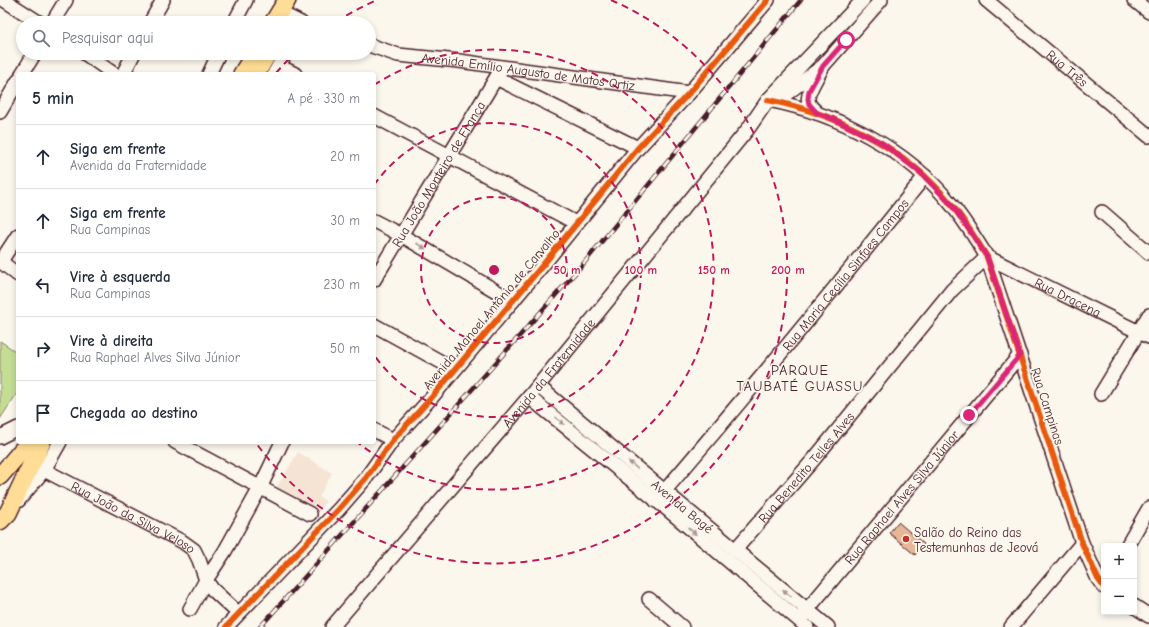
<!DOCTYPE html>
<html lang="pt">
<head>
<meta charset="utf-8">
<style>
  :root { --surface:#fff; --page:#f2f2f3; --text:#1f2937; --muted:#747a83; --line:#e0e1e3 }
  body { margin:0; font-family:"Comic Neue",sans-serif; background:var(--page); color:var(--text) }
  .controls { position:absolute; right:12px; bottom:12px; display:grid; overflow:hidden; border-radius:4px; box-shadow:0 2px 6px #0003 }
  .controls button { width:36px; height:36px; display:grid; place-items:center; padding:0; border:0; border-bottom:1px solid var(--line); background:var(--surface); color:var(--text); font:20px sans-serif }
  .stop { position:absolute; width:12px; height:12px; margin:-9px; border:3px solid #db2777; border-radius:50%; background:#fff }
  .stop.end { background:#db2777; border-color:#fff; box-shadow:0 1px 4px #0008 }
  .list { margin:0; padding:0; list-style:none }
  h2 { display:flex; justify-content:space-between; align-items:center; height:52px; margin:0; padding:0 16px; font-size:17px }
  h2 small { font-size:13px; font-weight:400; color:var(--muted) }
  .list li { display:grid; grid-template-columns:26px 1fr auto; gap:12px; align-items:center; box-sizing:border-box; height:64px; padding:0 16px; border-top:1px solid var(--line) }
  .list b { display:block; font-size:15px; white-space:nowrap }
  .list p { margin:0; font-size:13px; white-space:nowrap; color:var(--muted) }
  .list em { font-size:13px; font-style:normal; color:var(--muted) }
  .icon { flex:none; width:22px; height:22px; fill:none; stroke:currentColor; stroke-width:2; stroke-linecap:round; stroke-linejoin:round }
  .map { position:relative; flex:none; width:1149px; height:627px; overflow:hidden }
  .search { position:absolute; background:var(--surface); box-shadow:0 2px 6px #0003; left:16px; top:16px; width:360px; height:44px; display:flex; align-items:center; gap:10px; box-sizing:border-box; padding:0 14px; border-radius:22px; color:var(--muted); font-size:15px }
  .panel { position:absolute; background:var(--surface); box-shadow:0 2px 6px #0003; left:16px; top:72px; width:360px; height:372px; border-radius:4px }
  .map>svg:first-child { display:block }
  .built { fill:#f5e4d3 }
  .green { fill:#c3dd94; stroke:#867e60 }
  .building { fill:#e7b898; stroke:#4a1f2b }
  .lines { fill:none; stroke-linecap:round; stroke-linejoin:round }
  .minor-casing { stroke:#4a1f2b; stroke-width:16 }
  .major-casing { stroke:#4a1f2b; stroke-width:20 }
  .minor { stroke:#fbf7ec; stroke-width:13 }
  .major { stroke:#ffdd96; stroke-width:17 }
  .rail-casing { stroke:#4a1f2b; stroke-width:4.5 }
  .rail { stroke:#fbf7ec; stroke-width:3; stroke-dasharray:9; stroke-linecap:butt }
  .cycleway-casing { stroke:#fbf7ec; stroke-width:8 }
  .cycleway { stroke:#e8590c; stroke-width:6 }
  .oneway { fill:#ab9695 }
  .route { stroke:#db2777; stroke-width:5 }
  .ring { fill:none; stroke:#c2185b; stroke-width:2; stroke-dasharray:7 5 }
  .poi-dot { fill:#c8321e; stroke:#fbf7ec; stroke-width:1.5 }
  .labels { text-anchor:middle; stroke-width:3.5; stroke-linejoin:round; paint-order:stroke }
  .street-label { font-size:13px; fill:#4a1f2b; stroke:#fbf7ec }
  .poi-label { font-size:13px; fill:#4a1f2b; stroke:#fbf7ec; text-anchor:start }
  .neighbourhood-label { font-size:14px; letter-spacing:1px; fill:#4a1f2b; stroke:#fbf7ec }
  .centre { fill:#c2185b; stroke:#fbf7ec; stroke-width:2 }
  .ring-label { font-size:12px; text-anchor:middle; font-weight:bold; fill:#c2185b; stroke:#fbf7ec; stroke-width:3.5; stroke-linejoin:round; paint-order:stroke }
</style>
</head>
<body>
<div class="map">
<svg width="1149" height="627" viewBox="0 0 1149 627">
  <rect width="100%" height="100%" fill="#fbf7ec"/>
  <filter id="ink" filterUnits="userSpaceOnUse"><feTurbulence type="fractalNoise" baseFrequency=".025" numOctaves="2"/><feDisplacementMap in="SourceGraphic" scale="8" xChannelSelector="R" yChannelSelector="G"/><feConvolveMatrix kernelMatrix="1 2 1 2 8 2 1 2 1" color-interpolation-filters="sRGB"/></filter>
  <g filter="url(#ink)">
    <polygon class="built" points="298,452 332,473 319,497 326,501 318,512 277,487"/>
    <polygon class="green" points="0,341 18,353 18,392 0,419"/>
    <polygon class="building" points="898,522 924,544 915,555 889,533"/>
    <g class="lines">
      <defs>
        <g id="minor">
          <polyline points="4,0 40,23"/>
          <path id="s1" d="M986,0L1149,136"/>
          <polyline points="1134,0 1149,12"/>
          <polyline points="289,17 301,23"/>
          <polyline points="52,23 66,0"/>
          <polyline points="150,23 163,0"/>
          <polyline points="234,23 246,0"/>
          <path id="s2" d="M369,45L398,55L459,61L689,93"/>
          <polyline points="84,53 114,74"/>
          <polyline points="279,66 295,74"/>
          <polyline points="22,74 35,53"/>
          <polyline points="123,74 134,53"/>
          <polyline points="209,74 219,53"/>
          <polyline points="274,74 286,53"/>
          <polyline points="496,78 638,148"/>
          <path d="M768,100C838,114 906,148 951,204C964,220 976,239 987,257L1082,543L1098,579L1104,587"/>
          <polyline points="777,101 823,66 881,0"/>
          <polyline points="0,112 18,81"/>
          <path d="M817,113C815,110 810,107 809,103C805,95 818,76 822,68"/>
          <polyline points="374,116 576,223"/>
          <polyline points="1102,212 1149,253"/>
          <polyline points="374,221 401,235 513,301"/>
          <polyline points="0,261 18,275"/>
          <polyline points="1,261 18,235"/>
          <path id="s3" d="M374,280L502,68"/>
          <polyline points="374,325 454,369"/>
          <path id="s4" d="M538,386L828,627"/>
          <polyline points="1101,394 1149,315"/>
          <polyline points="529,397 667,509 807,627"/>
          <polyline points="374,430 393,440"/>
          <polyline points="0,437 18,428"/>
          <polyline points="175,442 310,514"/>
          <path id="s5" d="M44,470L183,542L194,550L199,560L206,580L212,589L238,613"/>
          <polyline points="18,501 44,470 60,442"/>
          <path id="s6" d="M656,501C748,394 837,286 925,176"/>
          <polyline points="1127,546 1149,508"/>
          <path id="s7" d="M735,550L814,459L952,290L987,257L1149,337"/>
          <polyline points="649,599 682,627"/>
          <polyline points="1134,606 1149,616"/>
          <polyline points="190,609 206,580 225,551 260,488 282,442"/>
          <path id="s8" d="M802,616L1020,355"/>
          <polyline points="226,627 339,509 366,478 393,440 432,397 542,266 638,148 689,93 768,0"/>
          <path id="s9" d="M332,627L529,397L748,129L768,100L863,0"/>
          <polyline points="1011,627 1082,543"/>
        </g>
        <g id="major">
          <polyline points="273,23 287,0"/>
          <polyline points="242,74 255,53"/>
          <polyline points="256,74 268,53"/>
          <polyline points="0,476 29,442"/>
          <polyline points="0,521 8,513 42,442"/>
        </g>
      </defs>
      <use href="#minor" class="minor-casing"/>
      <use href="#major" class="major-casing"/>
      <use href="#minor" class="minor"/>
      <use href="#major" class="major"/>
      <defs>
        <polyline id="rail" points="260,627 438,428 584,263 801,0"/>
      </defs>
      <use href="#rail" class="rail-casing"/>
      <use href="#rail" class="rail"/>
      <defs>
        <g id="cycleway">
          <path d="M768,100C838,114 906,148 951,204C964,220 976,239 987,257L1082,543L1098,579L1104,587"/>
          <polyline points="226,627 339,509 366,478 393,440 432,397 542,266 638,148 689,93 768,0"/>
        </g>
      </defs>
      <use href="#cycleway" class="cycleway-casing"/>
      <use href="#cycleway" class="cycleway"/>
    </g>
    <defs><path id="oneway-solid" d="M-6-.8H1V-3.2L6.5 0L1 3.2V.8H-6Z"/></defs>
    <g class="oneway">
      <use href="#oneway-solid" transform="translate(421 246) rotate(31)"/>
      <use href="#oneway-solid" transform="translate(560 421) rotate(39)"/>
      <use href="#oneway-solid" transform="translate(633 465) rotate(-140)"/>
      <use href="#oneway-solid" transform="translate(692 531) rotate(41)"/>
      <use href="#oneway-solid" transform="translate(787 593) rotate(-140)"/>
    </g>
  </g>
  <g class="lines" filter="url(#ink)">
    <polyline class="route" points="846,40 823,66 809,91 808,99 809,104 817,113 831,118 882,143 920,172 951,204 970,231 987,257 1020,355 969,415"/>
  </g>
  <g class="ring">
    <circle cx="494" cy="270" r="73"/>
    <path d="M374 185A147 147 0 1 1 374 355"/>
    <path d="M374 85A220 220 0 1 1 357 442"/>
    <path d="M276 73A294 294 0 0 1 295 53M336 22A294 294 0 0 1 377 0M611 0A294 294 0 1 1 256 443"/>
  </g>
  <circle class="poi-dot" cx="906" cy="539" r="4"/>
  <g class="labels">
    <g class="street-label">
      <text dy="5" stroke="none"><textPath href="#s1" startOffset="106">Rua Três</textPath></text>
      <text dy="5" stroke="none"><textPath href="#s2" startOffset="162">Avenida Emílio Augusto de Matos Ortiz</textPath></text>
      <text dy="5" stroke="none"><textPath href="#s3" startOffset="124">Rua João Monteiro de França</textPath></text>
      <text dy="5" stroke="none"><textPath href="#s6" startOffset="295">Rua Maria Cecília Sinfaes Campos</textPath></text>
      <text dy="5" stroke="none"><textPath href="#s7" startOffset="477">Rua Dracena</textPath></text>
      <text transform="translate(491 309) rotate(-50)" y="5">Avenida Manoel Antônio de Carvalho</text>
      <text dy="5" stroke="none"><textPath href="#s9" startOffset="334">Avenida da Fraternidade</textPath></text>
      <text transform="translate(1048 406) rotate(72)" y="5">Rua Campinas</text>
      <text dy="5" stroke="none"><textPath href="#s7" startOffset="109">Rua Benedito Telles Alves</textPath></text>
      <text dy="5" stroke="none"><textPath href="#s8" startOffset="155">Rua Raphael Alves Silva Júnior</textPath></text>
      <text dy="5" stroke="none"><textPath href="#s4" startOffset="188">Avenida Bagé</textPath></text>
      <text dy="5" stroke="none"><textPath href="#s5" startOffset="101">Rua João da Silva Veloso</textPath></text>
    </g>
    <g class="poi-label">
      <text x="914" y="537">Salão do Reino das<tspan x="914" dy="15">Testemunhas de Jeová</tspan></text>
    </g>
    <g class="neighbourhood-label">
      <text x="800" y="375">PARQUE<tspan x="800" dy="16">TAUBATÉ GUASSU</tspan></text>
    </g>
  </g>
  <circle cx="494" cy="270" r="6" class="centre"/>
  <g class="ring-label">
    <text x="567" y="274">50 m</text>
    <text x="641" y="274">100 m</text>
    <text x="714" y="274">150 m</text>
    <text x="788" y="274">200 m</text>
  </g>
</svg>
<div class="controls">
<button>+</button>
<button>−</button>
</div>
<div class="stop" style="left:846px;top:40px"></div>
<div class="stop end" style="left:969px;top:415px"></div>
<div class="search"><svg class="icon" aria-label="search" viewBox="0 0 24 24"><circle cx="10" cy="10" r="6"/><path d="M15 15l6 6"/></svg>Pesquisar aqui</div>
<section class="panel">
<h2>5 min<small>A pé · 330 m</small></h2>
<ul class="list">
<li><svg class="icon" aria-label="ahead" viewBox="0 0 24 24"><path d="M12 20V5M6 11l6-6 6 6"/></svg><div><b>Siga em frente</b><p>Avenida da Fraternidade</p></div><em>20 m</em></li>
<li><svg class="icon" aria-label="ahead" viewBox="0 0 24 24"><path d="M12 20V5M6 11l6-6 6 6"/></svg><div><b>Siga em frente</b><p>Rua Campinas</p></div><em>30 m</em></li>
<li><svg class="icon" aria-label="left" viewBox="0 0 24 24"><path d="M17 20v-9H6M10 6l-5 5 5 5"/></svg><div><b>Vire à esquerda</b><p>Rua Campinas</p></div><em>230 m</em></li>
<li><svg class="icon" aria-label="right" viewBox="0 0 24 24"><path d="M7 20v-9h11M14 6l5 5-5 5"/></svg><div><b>Vire à direita</b><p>Rua Raphael Alves Silva Júnior</p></div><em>50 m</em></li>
<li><svg class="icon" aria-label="arrive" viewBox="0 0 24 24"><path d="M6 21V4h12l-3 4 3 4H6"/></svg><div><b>Chegada ao destino</b></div></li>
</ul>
</section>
</div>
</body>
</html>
